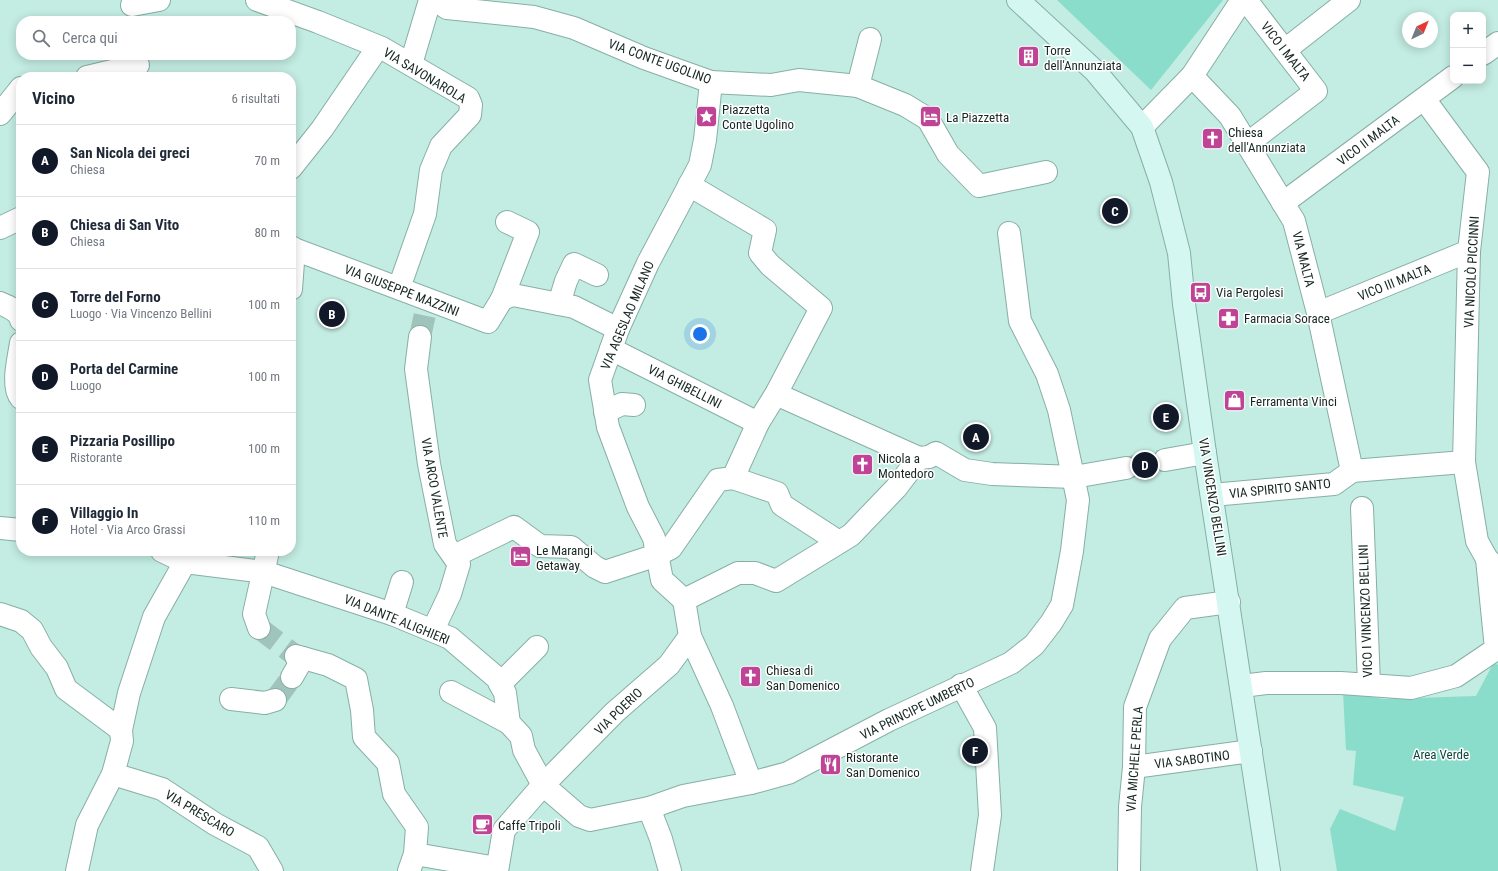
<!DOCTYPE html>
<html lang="it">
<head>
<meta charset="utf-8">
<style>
  :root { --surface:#fff; --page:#f6f6f7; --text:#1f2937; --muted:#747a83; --line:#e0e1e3; --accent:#111827 }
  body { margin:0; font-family:"Roboto Condensed",sans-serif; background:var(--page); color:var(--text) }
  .controls { position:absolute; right:12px; top:12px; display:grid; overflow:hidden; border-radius:8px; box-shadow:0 2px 10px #0003 }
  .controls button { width:36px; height:36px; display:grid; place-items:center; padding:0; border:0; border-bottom:1px solid var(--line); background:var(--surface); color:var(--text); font:20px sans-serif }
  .compass { position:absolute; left:1402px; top:12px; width:36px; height:36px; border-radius:50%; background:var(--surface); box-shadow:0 2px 10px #0003; rotate:43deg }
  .you { position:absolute; left:700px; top:334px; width:14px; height:14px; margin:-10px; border:3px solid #fff; border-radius:50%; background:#1a73e8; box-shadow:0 0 0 6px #1a73e833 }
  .badge { display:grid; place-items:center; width:26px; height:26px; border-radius:50%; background:var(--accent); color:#fff; font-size:13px; font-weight:700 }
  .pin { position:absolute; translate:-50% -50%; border:2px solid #fff; box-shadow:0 1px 4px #0006 }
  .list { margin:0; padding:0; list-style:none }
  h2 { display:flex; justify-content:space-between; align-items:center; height:52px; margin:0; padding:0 16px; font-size:17px }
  h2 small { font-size:13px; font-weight:400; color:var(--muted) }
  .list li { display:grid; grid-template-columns:26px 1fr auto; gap:12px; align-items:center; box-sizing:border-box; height:72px; padding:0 16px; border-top:1px solid var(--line) }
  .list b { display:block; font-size:15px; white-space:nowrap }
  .list p { margin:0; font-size:13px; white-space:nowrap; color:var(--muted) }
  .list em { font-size:13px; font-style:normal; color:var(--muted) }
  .icon { flex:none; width:22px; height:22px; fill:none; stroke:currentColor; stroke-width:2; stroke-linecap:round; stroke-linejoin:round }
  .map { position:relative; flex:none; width:1498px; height:871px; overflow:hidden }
  .search { position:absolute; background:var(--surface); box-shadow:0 2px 10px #0003; left:16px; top:16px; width:280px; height:44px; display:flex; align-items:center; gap:10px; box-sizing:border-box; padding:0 14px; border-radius:16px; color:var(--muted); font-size:15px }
  .panel { position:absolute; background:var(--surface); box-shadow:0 2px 10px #0003; left:16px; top:72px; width:280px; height:484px; border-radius:16px }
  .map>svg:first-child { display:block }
  .green { fill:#8addca }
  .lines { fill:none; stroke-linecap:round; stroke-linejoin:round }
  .street-tunnel { stroke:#a0c4bc; stroke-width:22; stroke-dasharray:22 11; stroke-linecap:butt }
  .street-casing { stroke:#87afa5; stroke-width:24 }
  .secondary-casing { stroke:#87afa5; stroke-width:24 }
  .street { stroke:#fff; stroke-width:22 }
  .secondary { stroke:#d4f8f1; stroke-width:22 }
  .labels { text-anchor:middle; stroke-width:3; stroke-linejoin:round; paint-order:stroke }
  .poi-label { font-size:13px; fill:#162622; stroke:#fff; text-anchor:start }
  .street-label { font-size:13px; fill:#162622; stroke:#fff }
  .park-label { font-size:13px; fill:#0d483d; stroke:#fff }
</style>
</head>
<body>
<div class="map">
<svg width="1498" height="871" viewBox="0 0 1498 871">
  <rect width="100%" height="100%" fill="#c3ece2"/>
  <g class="green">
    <polygon points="1057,0 1223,0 1151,90"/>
    <polygon points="1494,662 1498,665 1498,871 1337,871 1330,829 1340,809 1395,831 1404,797 1353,785 1356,751 1346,750 1343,692 1384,699 1476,696"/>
  </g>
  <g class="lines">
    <g class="street-tunnel">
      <polyline points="420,337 426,309"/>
      <polyline points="1126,468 1165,460"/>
      <polyline points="259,628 296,656"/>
      <polyline points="275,700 292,677"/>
    </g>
    <defs>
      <g id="street">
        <polyline points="257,0 318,22 382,48 468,98 471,105 470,115 441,146 431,170 425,214 399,288"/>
        <polyline points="436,0 447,8 534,17 574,28 644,58 711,82 771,85 799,80 858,86 905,105 928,119 948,154 979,186 1046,172"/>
        <polyline points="1246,0 1316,91 1247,144"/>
        <polyline points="132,5 159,0"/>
        <polyline points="1285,50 1349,0"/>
        <polyline points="1483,54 1498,43"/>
        <polyline points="411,64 430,0"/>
        <polyline points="1192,76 1230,116 1294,221 1318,313 1352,471"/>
        <polyline points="87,77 138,65"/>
        <polyline points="858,86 870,39"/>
        <polyline points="1424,99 1478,172 1469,251 1464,462 1477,541 1487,559 1498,570"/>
        <polyline points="0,114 21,88"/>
        <polyline points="1142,127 1192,76 1242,0"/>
        <polyline points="291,168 322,129 378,47"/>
        <polyline points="1283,203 1453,77"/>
        <polyline points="0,228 21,218"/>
        <polyline points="291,247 294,249 488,322 502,299 528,232 507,222"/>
        <polyline points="291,289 294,249"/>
        <polyline points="502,299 513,295 574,307 618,329"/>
        <path d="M0,303C8,307 19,310 21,320"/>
        <polyline points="559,304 566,281 574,264 597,275"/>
        <polyline points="1318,313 1469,251"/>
        <polyline points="420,337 416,369 429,464 445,544 459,564 450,594 433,630"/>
        <path d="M21,343C19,357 11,387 21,398"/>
        <polyline points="611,349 758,423"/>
        <polyline points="776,394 919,458"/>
        <polyline points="605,412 622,404 634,405"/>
        <polyline points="1165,460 1205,453"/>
        <polyline points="733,478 777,493 782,505 839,542"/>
        <polyline points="1212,495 1334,484 1352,471 1464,462"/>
        <polyline points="1362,508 1369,684"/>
        <polyline points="0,528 21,530"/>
        <polyline points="162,551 185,562 264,572 392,614 450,638 497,678 505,693 509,723 521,736 524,750 543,785 579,816 590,820 649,808 683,796 751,783 788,773 889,720 1011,663 1034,645 1051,623 1062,605 1072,551 1078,500 1059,410 1047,374 1020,321 1009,233"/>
        <polyline points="454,556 514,527 540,546 571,547 595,567 605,572 657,555 671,548 718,480 733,478 758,423 776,394 821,308 770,265 760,253 765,230 689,185"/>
        <polyline points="684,600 662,580 654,538 638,507 608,427 600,380 618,329 648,263 700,165 705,140 711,82"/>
        <polyline points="684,600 738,573 755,573 776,581 851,535 896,488 919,458 929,457 936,453 965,470 992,474 1074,477 1126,468"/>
        <polyline points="684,600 690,636 722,706 751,783"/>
        <polyline points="0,614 21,621 32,630 41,647 57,668 66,689 121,730"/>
        <polyline points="392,614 402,582"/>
        <polyline points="259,628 254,614 268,551"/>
        <polyline points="296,656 328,665 356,679 362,710 364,737 388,763 394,794 417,827 415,854"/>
        <polyline points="292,677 303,658"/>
        <polyline points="500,684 537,647"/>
        <polyline points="961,685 985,728 990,815 982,871"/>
        <polyline points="1242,686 1266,683 1341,683 1411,688 1456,676 1496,649 1487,559"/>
        <polyline points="451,692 509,723"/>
        <polyline points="231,699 265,703 275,700"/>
        <polyline points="1134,767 1251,751"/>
        <polyline points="113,774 162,789 215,824 258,847 272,871"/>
        <polyline points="649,808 661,839 670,871"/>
        <polyline points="77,871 87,825 113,774 122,741 121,730 129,693 154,617 185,562"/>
        <polyline points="409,871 415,854 497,868"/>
        <polyline points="497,871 504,830 543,785 615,712 669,665 690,636"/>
        <polyline points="1129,871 1130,807 1134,767 1135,707 1160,639 1185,608 1229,602"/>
      </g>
      <polyline id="secondary" points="1018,0 1095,71 1142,127 1161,182 1179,253 1184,304 1205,453 1269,871"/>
    </defs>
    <use href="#street" class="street-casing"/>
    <use href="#secondary" class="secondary-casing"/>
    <use href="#street" class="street"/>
    <use href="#secondary" class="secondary"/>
  </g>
  <defs>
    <symbol id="building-square" viewBox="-11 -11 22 22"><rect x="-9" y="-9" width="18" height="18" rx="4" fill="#bf4496" stroke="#fff"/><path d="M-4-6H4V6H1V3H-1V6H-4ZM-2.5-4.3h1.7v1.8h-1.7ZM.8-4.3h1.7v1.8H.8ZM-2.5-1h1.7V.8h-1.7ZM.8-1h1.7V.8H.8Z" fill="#fff"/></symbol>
    <symbol id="sight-square" viewBox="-11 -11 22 22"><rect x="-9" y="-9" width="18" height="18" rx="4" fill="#bf4496" stroke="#fff"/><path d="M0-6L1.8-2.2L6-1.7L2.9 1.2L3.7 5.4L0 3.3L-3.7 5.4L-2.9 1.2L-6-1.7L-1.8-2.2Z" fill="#fff"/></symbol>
    <symbol id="hotel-square" viewBox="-11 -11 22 22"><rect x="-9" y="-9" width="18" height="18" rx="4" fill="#bf4496" stroke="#fff"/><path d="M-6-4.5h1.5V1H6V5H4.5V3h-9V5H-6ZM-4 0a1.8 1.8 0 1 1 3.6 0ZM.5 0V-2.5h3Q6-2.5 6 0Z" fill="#fff"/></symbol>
    <symbol id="church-square" viewBox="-11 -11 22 22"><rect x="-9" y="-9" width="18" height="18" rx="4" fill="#bf4496" stroke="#fff"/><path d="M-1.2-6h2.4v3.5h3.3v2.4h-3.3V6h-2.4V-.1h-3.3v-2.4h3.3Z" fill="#fff"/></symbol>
    <symbol id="bus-square" viewBox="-11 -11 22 22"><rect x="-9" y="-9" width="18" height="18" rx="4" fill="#bf4496" stroke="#fff"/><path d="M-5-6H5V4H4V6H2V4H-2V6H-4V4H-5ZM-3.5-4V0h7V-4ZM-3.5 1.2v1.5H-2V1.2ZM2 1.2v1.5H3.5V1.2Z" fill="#fff"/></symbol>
    <symbol id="pharmacy-square" viewBox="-11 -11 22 22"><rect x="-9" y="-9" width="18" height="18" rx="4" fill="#bf4496" stroke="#fff"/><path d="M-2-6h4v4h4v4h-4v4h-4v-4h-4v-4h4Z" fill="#fff"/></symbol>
    <symbol id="shop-square" viewBox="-11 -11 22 22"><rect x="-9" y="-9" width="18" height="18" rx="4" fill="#bf4496" stroke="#fff"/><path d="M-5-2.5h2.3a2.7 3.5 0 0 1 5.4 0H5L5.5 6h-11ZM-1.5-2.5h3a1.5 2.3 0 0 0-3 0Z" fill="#fff"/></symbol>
    <symbol id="restaurant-square" viewBox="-11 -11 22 22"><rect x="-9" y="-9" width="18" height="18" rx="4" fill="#bf4496" stroke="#fff"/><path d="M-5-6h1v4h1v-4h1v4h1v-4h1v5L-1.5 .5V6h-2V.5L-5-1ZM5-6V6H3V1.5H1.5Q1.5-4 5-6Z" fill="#fff"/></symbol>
    <symbol id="cafe-square" viewBox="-11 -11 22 22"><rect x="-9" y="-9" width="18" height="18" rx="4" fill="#bf4496" stroke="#fff"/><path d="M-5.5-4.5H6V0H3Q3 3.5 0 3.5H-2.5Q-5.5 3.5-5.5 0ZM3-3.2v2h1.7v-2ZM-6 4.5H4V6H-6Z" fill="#fff"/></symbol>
  </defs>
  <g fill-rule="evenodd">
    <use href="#building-square" x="1016" y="44" width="25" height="25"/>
    <use href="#sight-square" x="694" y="104" width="25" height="25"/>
    <use href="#hotel-square" x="918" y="104" width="25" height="25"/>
    <use href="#church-square" x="1200" y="126" width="25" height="25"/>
    <use href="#bus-square" x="1188" y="280" width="25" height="25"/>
    <use href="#pharmacy-square" x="1216" y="306" width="25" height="25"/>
    <use href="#shop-square" x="1222" y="388" width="25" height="25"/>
    <use href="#church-square" x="850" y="452" width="25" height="25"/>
    <use href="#hotel-square" x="508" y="544" width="25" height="25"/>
    <use href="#church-square" x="738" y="664" width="25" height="25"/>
    <use href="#restaurant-square" x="818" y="752" width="25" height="25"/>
    <use href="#cafe-square" x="470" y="812" width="25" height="25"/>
  </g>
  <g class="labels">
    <g class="poi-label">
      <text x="1044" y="55">Torre<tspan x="1044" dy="15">dell'Annunziata</tspan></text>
      <text x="722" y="114">Piazzetta<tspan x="722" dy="15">Conte Ugolino</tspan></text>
      <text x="946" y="122">La Piazzetta</text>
      <text x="1228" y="137">Chiesa<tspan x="1228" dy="15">dell'Annunziata</tspan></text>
      <text x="1216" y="297">Via Pergolesi</text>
      <text x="1244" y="323">Farmacia Sorace</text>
      <text x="1250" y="406">Ferramenta Vinci</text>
      <text x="878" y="463">Nicola a<tspan x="878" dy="15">Montedoro</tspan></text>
      <text x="536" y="555">Le Marangi<tspan x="536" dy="15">Getaway</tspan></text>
      <text x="766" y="675">Chiesa di<tspan x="766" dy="15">San Domenico</tspan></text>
      <text x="846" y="762">Ristorante<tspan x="846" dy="15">San Domenico</tspan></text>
      <text x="498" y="830">Caffe Tripoli</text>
    </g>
    <g class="street-label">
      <text transform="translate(1286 51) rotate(52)" y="5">VICO I MALTA</text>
      <text transform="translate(660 61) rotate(20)" y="5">VIA CONTE UGOLINO</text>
      <text transform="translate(425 75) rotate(31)" y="5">VIA SAVONAROLA</text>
      <text transform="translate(1368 140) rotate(-37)" y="5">VICO II MALTA</text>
      <text transform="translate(1304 259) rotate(76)" y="5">VIA MALTA</text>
      <text transform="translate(1471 272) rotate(-87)" y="5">VIA NICOLÒ PICCINNI</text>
      <text transform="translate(1394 282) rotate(-22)" y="5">VICO III MALTA</text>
      <text transform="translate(402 290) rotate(21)" y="5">VIA GIUSEPPE MAZZINI</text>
      <text transform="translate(627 315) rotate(-67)" y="5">VIA AGESLAO MILANO</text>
      <text transform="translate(685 386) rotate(27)" y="5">VIA GHIBELLINI</text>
      <text transform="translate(435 488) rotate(80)" y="5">VIA ARCO VALENTE</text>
      <text transform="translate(1280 488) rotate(-6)" y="5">VIA SPIRITO SANTO</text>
      <text transform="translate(1213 497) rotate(81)" y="5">VIA VINCENZO BELLINI</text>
      <text transform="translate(1365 611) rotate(-92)" y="5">VICO I VINCENZO BELLINI</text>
      <text transform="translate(397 619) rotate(22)" y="5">VIA DANTE ALIGHIERI</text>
      <text transform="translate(917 708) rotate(-26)" y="5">VIA PRINCIPE UMBERTO</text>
      <text transform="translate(618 711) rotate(-44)" y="5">VIA POERIO</text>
      <text transform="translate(1134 759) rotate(-86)" y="5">VIA MICHELE PERLA</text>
      <text transform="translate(1192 759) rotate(-7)" y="5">VIA SABOTINO</text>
      <text transform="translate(200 813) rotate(31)" y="5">VIA PRESCARO</text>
    </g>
    <g class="park-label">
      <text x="1441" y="759">Area Verde</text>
    </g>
  </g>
</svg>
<div class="controls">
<button>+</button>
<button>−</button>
</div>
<svg class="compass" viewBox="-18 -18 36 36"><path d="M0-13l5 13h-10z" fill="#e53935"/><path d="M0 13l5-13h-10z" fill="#747a83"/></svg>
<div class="you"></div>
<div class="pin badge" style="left:976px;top:437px">A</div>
<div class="pin badge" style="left:332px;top:314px">B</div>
<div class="pin badge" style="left:1115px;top:211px">C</div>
<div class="pin badge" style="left:1145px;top:465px">D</div>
<div class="pin badge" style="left:1166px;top:417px">E</div>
<div class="pin badge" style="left:975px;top:751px">F</div>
<div class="search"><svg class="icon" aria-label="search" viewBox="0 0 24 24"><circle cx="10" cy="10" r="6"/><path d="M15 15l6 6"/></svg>Cerca qui</div>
<section class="panel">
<h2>Vicino<small>6 risultati</small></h2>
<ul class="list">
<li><span class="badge">A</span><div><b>San Nicola dei greci</b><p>Chiesa</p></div><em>70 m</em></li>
<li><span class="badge">B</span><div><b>Chiesa di San Vito</b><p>Chiesa</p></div><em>80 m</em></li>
<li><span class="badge">C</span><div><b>Torre del Forno</b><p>Luogo · Via Vincenzo Bellini</p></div><em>100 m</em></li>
<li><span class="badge">D</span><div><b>Porta del Carmine</b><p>Luogo</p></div><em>100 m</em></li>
<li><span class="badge">E</span><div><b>Pizzaria Posillipo</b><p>Ristorante</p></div><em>100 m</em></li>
<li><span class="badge">F</span><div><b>Villaggio In</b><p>Hotel · Via Arco Grassi</p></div><em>110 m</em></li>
</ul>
</section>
</div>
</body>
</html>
